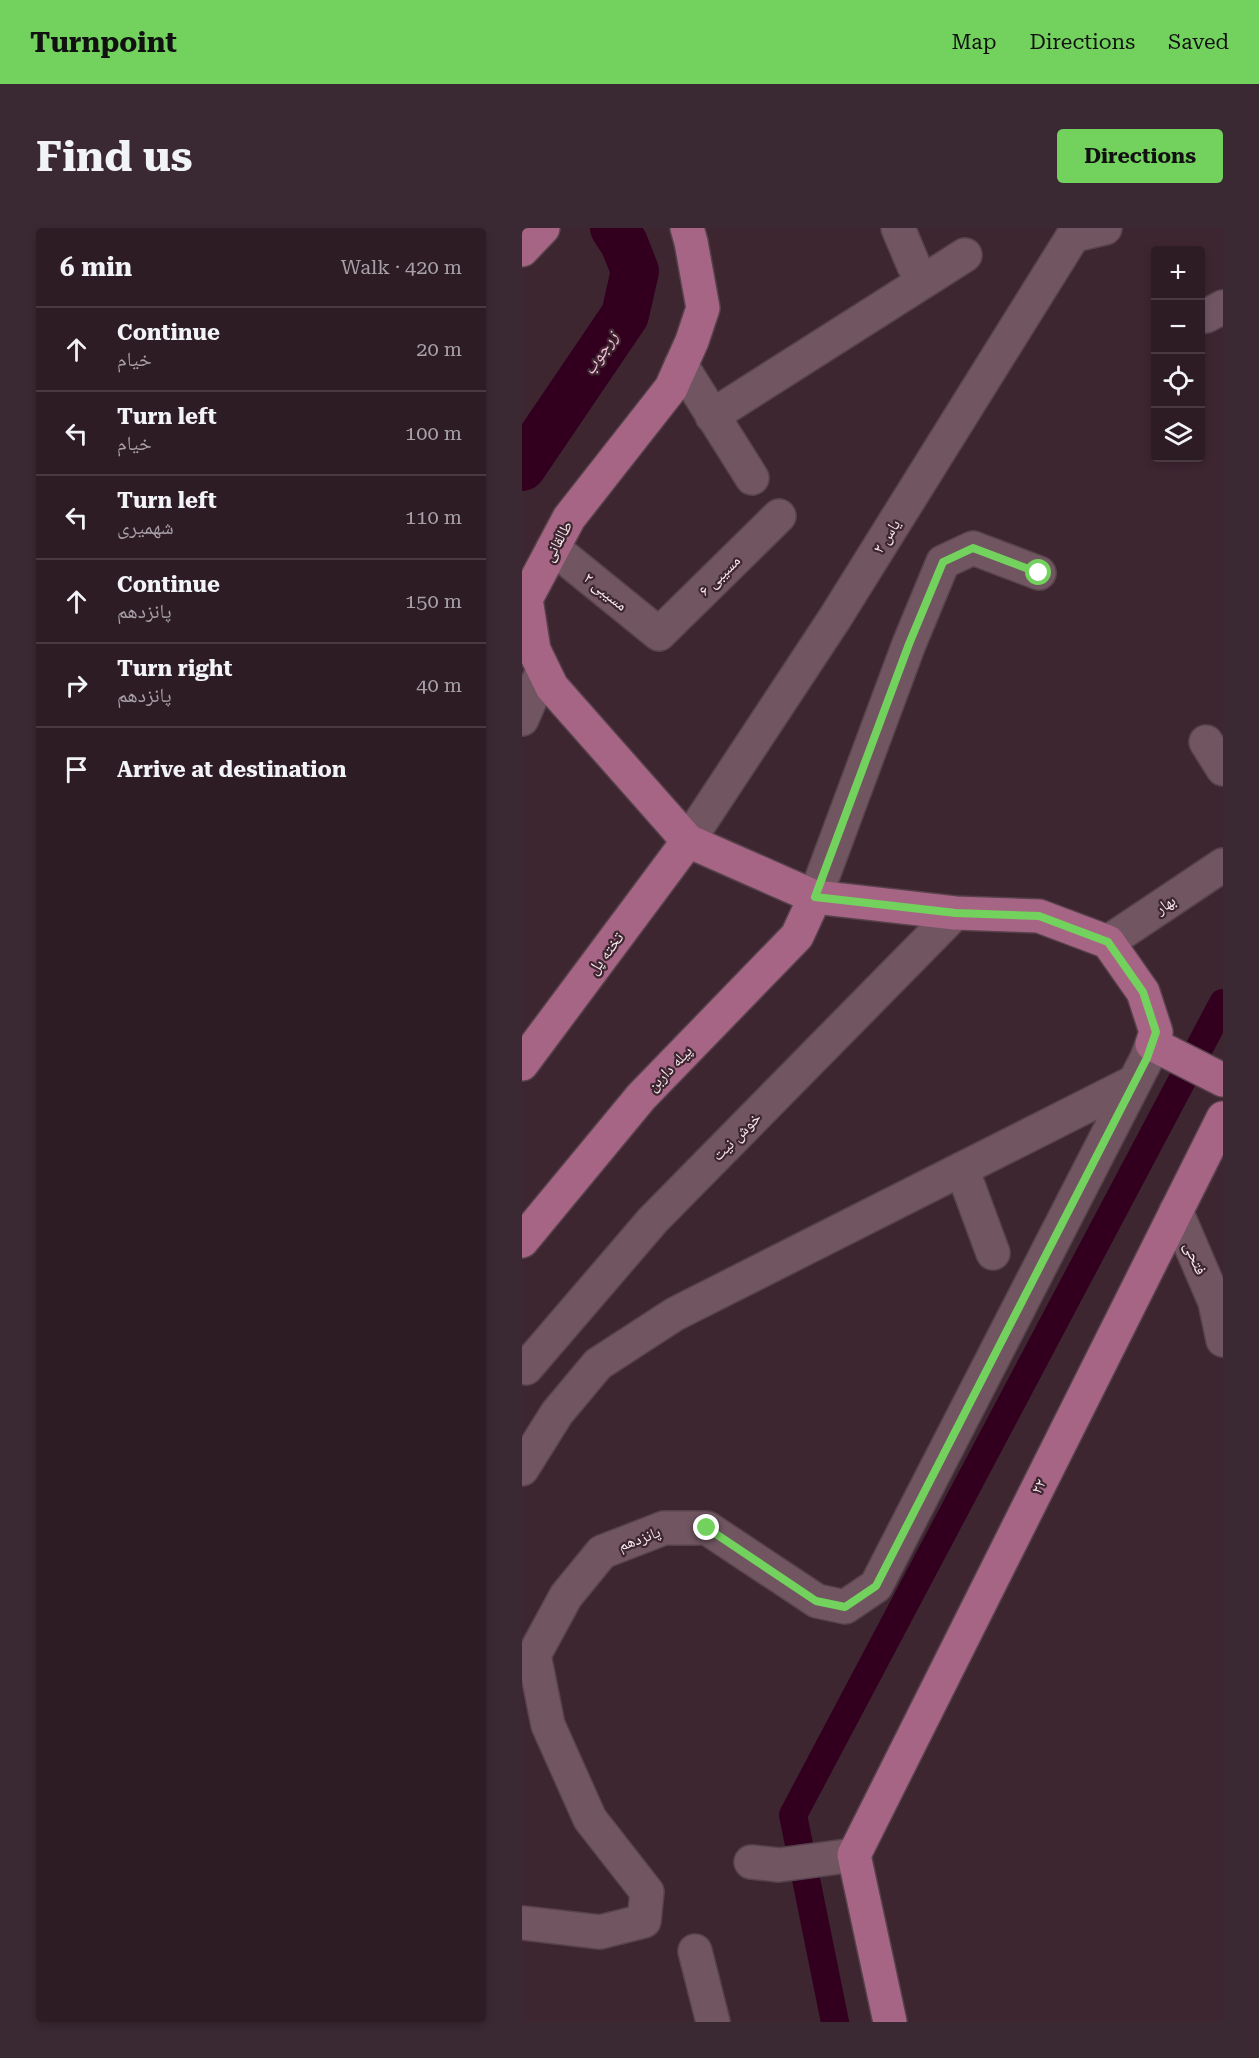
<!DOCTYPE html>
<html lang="en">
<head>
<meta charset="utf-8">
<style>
  :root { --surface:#2e1c25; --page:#3a2932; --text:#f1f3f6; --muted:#a7a1a7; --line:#493a42; --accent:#72d25d }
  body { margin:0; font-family:"Roboto Serif","Noto Naskh Arabic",serif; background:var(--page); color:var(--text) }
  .controls { position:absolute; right:18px; top:18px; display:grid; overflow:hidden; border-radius:6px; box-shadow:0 3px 9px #0003 }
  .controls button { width:54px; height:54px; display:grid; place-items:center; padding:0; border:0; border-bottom:2px solid var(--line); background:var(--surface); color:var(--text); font:30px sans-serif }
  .stop { position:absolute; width:18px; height:18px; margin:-14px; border:4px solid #72d25d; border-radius:50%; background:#fff }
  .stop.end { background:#72d25d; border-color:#fff; box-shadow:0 2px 6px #0008 }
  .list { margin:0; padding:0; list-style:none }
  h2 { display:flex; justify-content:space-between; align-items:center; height:78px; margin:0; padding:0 24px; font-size:26px }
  h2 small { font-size:20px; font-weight:400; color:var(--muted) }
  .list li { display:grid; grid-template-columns:39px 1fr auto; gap:18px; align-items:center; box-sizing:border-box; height:84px; padding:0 24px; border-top:2px solid var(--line) }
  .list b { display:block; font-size:22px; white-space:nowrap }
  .list p { margin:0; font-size:20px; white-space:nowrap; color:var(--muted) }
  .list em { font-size:20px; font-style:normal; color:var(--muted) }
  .icon { flex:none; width:33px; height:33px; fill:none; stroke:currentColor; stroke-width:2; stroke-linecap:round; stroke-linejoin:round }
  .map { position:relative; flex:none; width:701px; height:1794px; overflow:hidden; border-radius:6px }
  header { display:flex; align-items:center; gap:36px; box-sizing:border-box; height:84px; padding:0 30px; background:var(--accent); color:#111 }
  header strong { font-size:28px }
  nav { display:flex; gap:33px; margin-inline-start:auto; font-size:21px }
  .intro { display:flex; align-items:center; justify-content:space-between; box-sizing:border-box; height:144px; padding:0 36px }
  h1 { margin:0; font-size:42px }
  .button { padding:15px 27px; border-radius:6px; background:var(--accent); color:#111; font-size:21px; font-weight:700 }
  main { display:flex; gap:36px; padding:0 36px }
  aside { flex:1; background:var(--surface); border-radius:6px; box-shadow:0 3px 9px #0003 }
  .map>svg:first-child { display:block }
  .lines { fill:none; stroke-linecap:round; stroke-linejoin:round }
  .canal { stroke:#32001e; stroke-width:28 }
  .river { stroke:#32001e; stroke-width:48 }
  .minor-casing { stroke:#57424c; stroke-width:36 }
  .major-casing { stroke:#57424c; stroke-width:36 }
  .minor { stroke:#715662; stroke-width:33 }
  .major { stroke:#a66584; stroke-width:33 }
  .route { stroke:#72d25d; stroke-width:8 }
  .labels { text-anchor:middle; stroke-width:4.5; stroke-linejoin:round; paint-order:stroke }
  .street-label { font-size:16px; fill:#f8e8ee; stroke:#3e2631 }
  .water-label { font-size:18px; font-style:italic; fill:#f5bed7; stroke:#3e2631 }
</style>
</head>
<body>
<header>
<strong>Turnpoint</strong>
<nav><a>Map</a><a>Directions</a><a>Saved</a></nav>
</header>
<div class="intro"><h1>Find us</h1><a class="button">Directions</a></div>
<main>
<aside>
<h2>6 min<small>Walk · 420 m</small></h2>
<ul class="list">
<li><svg class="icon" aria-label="ahead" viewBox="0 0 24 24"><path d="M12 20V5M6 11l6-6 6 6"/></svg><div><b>Continue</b><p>خیام</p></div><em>20 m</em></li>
<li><svg class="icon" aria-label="left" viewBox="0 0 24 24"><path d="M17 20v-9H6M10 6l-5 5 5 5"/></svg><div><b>Turn left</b><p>خیام</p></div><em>100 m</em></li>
<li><svg class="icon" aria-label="left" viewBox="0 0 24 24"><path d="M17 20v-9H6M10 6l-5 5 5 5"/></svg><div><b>Turn left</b><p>شهمیری</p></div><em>110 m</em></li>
<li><svg class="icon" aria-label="ahead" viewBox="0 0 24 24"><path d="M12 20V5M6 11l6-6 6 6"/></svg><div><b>Continue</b><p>پانزدهم</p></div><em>150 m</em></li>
<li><svg class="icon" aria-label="right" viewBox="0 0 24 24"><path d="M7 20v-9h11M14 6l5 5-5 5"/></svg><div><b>Turn right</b><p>پانزدهم</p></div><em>40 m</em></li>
<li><svg class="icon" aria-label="arrive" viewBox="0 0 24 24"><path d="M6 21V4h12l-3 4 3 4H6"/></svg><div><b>Arrive at destination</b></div></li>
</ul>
</aside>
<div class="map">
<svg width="701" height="1794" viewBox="0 0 701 1794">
  <rect width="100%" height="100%" fill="#3e2631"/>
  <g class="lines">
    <polyline class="canal" points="313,1794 271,1587 701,775"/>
    <polyline class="river" points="0,239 103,87 113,43 102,15 92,0"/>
    <defs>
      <g id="minor">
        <polyline points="376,0 392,38"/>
        <polyline points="553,7 583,0"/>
        <polyline points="684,88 701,79"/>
        <polyline points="159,137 230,250"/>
        <polyline points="190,188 443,27"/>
        <polyline points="31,320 137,406 257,288"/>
        <polyline points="0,491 21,442"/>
        <polyline points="684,514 701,541"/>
        <polyline points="166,613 313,390 556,0"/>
        <polyline points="293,669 387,416 421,334 451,320 517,345"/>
        <polyline points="586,714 701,637"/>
        <polyline points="440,941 471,1025"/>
        <polyline points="654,983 693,1074 701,1112"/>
        <polyline points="4,1140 131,992 433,685"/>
        <polyline points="0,1241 35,1185 76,1136 153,1086 612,854"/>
        <polyline points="229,1634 257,1637 332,1627"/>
        <polyline points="0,1695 78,1704 122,1693 125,1664 68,1591 26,1497 12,1427 44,1368 80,1324 142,1300 185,1300 295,1373 323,1379 354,1358 625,830 630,816"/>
        <polyline points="173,1723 191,1794"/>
      </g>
      <g id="major">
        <polyline points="165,0 169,14 181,80 170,113 149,160 47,290 4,371 12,422 30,459 166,613 293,669 433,685 517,688 586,714 621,764 634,804 630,816 701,852"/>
        <polyline points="0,22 21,0"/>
        <polyline points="0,836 166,613"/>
        <polyline points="0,1013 119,869 275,708 293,669"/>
        <polyline points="368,1794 332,1627 701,890"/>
      </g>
    </defs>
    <use href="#minor" class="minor-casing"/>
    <use href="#major" class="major-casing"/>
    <use href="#minor" class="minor"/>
    <use href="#major" class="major"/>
  </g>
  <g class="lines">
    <polyline class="route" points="185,1300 294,1373 323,1379 354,1358 625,830 634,804 621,764 586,714 517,688 434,685 293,669 387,416 421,334 451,320 517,345"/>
  </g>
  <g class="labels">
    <g class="street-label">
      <text transform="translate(364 308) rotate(-58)" y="6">یاس ۲</text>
      <text transform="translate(35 313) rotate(-61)" y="6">طالقانی</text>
      <text transform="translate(197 347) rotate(-44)" y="6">مسیبی ۶</text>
      <text transform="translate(84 363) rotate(39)" y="6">مسیبی ۲</text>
      <text transform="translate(643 676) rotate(-34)" y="6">بهار</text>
      <text transform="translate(83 725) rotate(-53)" y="6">تخته پل</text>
      <text transform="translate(147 840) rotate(-46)" y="6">پیله داربن</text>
      <text transform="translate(214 908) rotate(-45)" y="6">خوش نیت</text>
      <text transform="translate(674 1030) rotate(67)" y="6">فتحی</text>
      <text transform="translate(516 1258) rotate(-63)" y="6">۲۲</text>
      <text transform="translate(117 1310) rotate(-20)" y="6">پانزدهم</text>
    </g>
    <g class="water-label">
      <text transform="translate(78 125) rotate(-56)" y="6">زرجوب</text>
    </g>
  </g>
</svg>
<div class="controls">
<button>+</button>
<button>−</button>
<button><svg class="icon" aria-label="locate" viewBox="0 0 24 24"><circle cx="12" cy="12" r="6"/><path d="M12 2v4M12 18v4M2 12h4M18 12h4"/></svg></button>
<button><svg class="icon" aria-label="layers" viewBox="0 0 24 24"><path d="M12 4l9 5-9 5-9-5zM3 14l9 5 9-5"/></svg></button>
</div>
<div class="stop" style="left:517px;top:345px"></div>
<div class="stop end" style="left:185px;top:1300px"></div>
</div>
</main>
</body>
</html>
